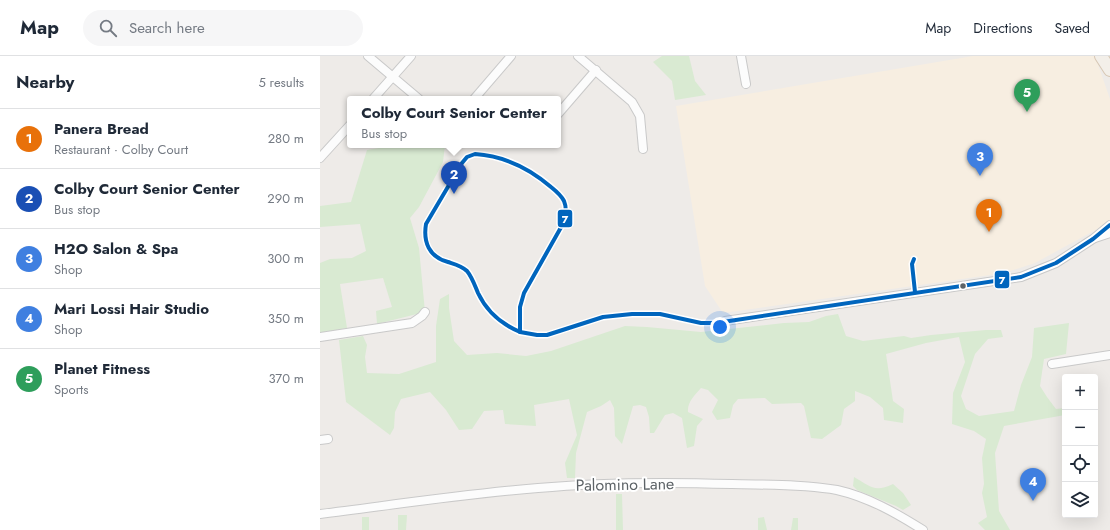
<!DOCTYPE html>
<html lang="en">
<head>
<meta charset="utf-8">
<style>
  :root { --surface:#fff; --page:#f6f6f7; --text:#1f2937; --muted:#747a83; --line:#e0e1e3; --accent:#909394 }
  body { margin:0; font-family:Jost,sans-serif; background:var(--page); color:var(--text) }
  .controls { position:absolute; right:12px; bottom:12px; display:grid; overflow:hidden; border-radius:4px; box-shadow:0 4px 16px #0002 }
  .controls button { width:36px; height:36px; display:grid; place-items:center; padding:0; border:0; border-bottom:1px solid var(--line); background:var(--surface); color:var(--text); font:20px sans-serif }
  .you { position:absolute; left:400px; top:271px; width:14px; height:14px; margin:-10px; border:3px solid #fff; border-radius:50%; background:#1a73e8; box-shadow:0 0 0 6px #1a73e833 }
  .badge { display:grid; place-items:center; width:26px; height:26px; border-radius:50%; background:var(--accent); color:#fff; font-size:13px; font-weight:700 }
  .pin { position:absolute; translate:-50% -33px; filter:drop-shadow(0 1px 2px #0008) }
  .pin::after { content:''; position:absolute; top:21px; width:14px; height:12px; background:inherit; clip-path:polygon(0 0,100% 0,50% 100%) }
  .popup { position:absolute; left:27px; top:40px; width:214px; height:52px; box-sizing:border-box; display:grid; place-content:center; border-radius:4px; background:var(--surface); filter:drop-shadow(0 1px 3px #0005); font-size:13px; white-space:nowrap; color:var(--muted) }
  .popup b { font-size:15px; color:var(--text) }
  .popup::after { content:''; position:absolute; left:50%; top:100%; margin-left:-8px; border:8px solid transparent; border-top-color:var(--surface) }
  .list { margin:0; padding:0; list-style:none }
  h2 { display:flex; justify-content:space-between; align-items:center; height:52px; margin:0; padding:0 16px; font-size:17px }
  h2 small { font-size:13px; font-weight:400; color:var(--muted) }
  .list li { display:grid; grid-template-columns:26px 1fr auto; gap:12px; align-items:center; box-sizing:border-box; height:60px; padding:0 16px; border-top:1px solid var(--line) }
  .list b { display:block; font-size:15px; white-space:nowrap }
  .list p { margin:0; font-size:13px; white-space:nowrap; color:var(--muted) }
  .list em { font-size:13px; font-style:normal; color:var(--muted) }
  .icon { flex:none; width:22px; height:22px; fill:none; stroke:currentColor; stroke-width:2; stroke-linecap:round; stroke-linejoin:round }
  .map { position:relative; flex:none; width:790px; height:474px; overflow:hidden }
  header { display:flex; align-items:center; gap:24px; box-sizing:border-box; height:56px; padding:0 20px; background:var(--surface); border-bottom:1px solid var(--line) }
  header strong { font-size:19px }
  nav { display:flex; gap:22px; margin-inline-start:auto; font-size:14px }
  .search { width:280px; height:36px; background:var(--page); display:flex; align-items:center; gap:10px; box-sizing:border-box; padding:0 14px; border-radius:22px; color:var(--muted); font-size:15px }
  main { display:flex }
  aside { flex:1; background:var(--surface) }
  .map>svg:first-child { display:block }
  .commercial { fill:#f7eee1 }
  .green { fill:#d9ead2 }
  .lines { fill:none; stroke-linecap:round; stroke-linejoin:round }
  .minor-casing { stroke:#c9c9c9; stroke-width:10 }
  .primary-casing { stroke:#d7c7b4; stroke-width:14 }
  .minor { stroke:#fcfcfc; stroke-width:8 }
  .primary { stroke:#f3efe9; stroke-width:12 }
  .bus-1-casing { stroke:#fff; stroke-width:7 }
  .bus-1 { stroke:#0065bd; stroke-width:4 }
  .bus-dot { fill:#5d6367; stroke:#fff; stroke-width:1.5 }
  .labels { text-anchor:middle; stroke-width:4; stroke-linejoin:round; paint-order:stroke }
  .street-label { font-size:16px; fill:#5d6367; stroke:#fff }
  .line-badge { stroke:#fff; stroke-width:1.5 }
  .badge-label { font-size:11px; text-anchor:middle; font-weight:bold; fill:#fff }
</style>
</head>
<body>
<header>
<strong>Map</strong>
<div class="search"><svg class="icon" aria-label="search" viewBox="0 0 24 24"><circle cx="10" cy="10" r="6"/><path d="M15 15l6 6"/></svg>Search here</div>
<nav><a>Map</a><a>Directions</a><a>Saved</a></nav>
</header>
<main>
<aside>
<h2>Nearby<small>5 results</small></h2>
<ul class="list">
<li><span class="badge" style="background:#e8710a">1</span><div><b>Panera Bread</b><p>Restaurant · Colby Court</p></div><em>280 m</em></li>
<li><span class="badge" style="background:#1a4fb4">2</span><div><b>Colby Court Senior Center</b><p>Bus stop</p></div><em>290 m</em></li>
<li><span class="badge" style="background:#3f7fe0">3</span><div><b>H2O Salon &amp; Spa</b><p>Shop</p></div><em>300 m</em></li>
<li><span class="badge" style="background:#3f7fe0">4</span><div><b>Mari Lossi Hair Studio</b><p>Shop</p></div><em>350 m</em></li>
<li><span class="badge" style="background:#2e9e5b">5</span><div><b>Planet Fitness</b><p>Sports</p></div><em>370 m</em></li>
</ul>
</aside>
<div class="map">
<svg width="790" height="474" viewBox="0 0 790 474">
  <rect width="100%" height="100%" fill="#eeebe8"/>
  <polygon class="commercial" points="653,0 775,0 790,43 790,166 715,207 684,217 403,257 385,230 356,50"/>
  <g class="green">
    <polygon points="342,0 369,0 375,25 386,39 355,44 352,25 333,6"/>
    <polygon points="77,89 125,89 123,106 99,151 90,162 99,192 105,256 57,268 56,255 72,251 63,222 20,228 27,272 0,277 0,207 10,203 32,202 46,195 40,168 0,171 0,150 31,146 47,94"/>
    <path d="M129,238V252L134,285L147,299L177,297L206,300L231,295L305,270L327,271L381,276L464,267L489,266L506,260L518,258L526,280L543,285L584,280L591,282L611,279L666,274H681L683,281L668,283L655,298L641,340L646,353L659,360L694,355L701,329L712,301L714,272L749,267L746,298L724,303L720,330L727,341L736,353L745,352V359L684,370L675,397L679,455L690,474H665L658,467L667,461L662,437L664,428L662,402L666,383L654,375L632,368L633,337L645,306L639,281L606,287L566,298L573,345L584,353L583,367L564,364L563,352L550,341L535,335V345L524,353L521,369L502,383L491,382L484,350L481,347L452,348L445,342L418,343L413,349L410,362L397,364L392,356L398,344L388,334L381,332C375,339 367,346 368,356L383,363L377,370L374,390L367,392L362,362L353,357L345,359L334,377H330L329,361L326,351L320,349L313,350L302,388L295,380L294,352L290,344L281,350L267,356L256,397L255,422H247L245,407L257,379L249,343L214,349L216,370L185,368L183,354L164,355L152,373L139,374L126,354L110,336L81,343L75,356L74,372L70,379L26,346L19,284L43,280L47,289L45,301L47,317L79,318L116,306V270L120,243Z"/>
    <path d="M534,421C550,430 554,437 573,428L583,437L591,449L583,454L576,450L537,434L533,430Z"/>
    <polygon points="296,438 302,438 303,474 296,474"/>
    <polygon points="78,459 87,459 86,474 78,474"/>
    <rect x="42" y="461" width="7" height="13"/>
    <polygon points="444,461 447,474 438,474 438,462"/>
    <polygon points="473,462 478,462 478,474 471,474"/>
  </g>
  <g class="lines">
    <defs>
      <g id="minor">
        <polyline points="48,0 99,43"/>
        <polyline points="258,0 312,46 320,60 323,93"/>
        <polyline points="421,0 426,28"/>
        <polyline points="53,43 91,0"/>
        <polyline points="154,43 191,0"/>
        <polyline points="238,58 276,14"/>
        <polyline points="0,102 30,69"/>
        <polyline points="775,182 790,177"/>
        <polyline points="405,265 701,221 736,207 773,183 790,169"/>
        <polyline points="0,281 92,267 102,260 105,256"/>
        <polyline points="732,308 790,299"/>
        <polyline points="0,384 8,383"/>
        <path d="M0,458C72,449 145,438 218,432C282,426 347,426 412,428C446,429 483,428 517,434C548,441 576,457 603,474"/>
      </g>
      <polyline id="primary" points="781,0 790,14"/>
    </defs>
    <use href="#minor" class="minor-casing"/>
    <use href="#primary" class="primary-casing"/>
    <use href="#minor" class="minor"/>
    <use href="#primary" class="primary"/>
    <defs>
      <g id="bus-1">
        <path d="M155,98C185,100 209,112 231,131C236,135 241,139 244,145C247,152 246,159 244,166L204,237L200,251V276C181,268 167,256 158,237C155,230 152,221 147,215C142,210 134,208 128,206C109,201 103,186 106,168L142,107L147,101Z"/>
        <polyline points="594,203 592,208 595,236"/>
        <polyline points="200,276 217,279 227,279 283,261 312,258 340,258 381,267 396,267 701,221 736,207 773,183 790,169"/>
      </g>
    </defs>
    <use href="#bus-1" class="bus-1-casing"/>
    <use href="#bus-1" class="bus-1"/>
  </g>
  <circle class="bus-dot" cx="643" cy="230" r="3.5"/>
  <g class="labels">
    <g class="street-label">
      <text transform="translate(305 428) rotate(-1)" y="6">Palomino Lane</text>
    </g>
  </g>
  <g class="line-badge">
    <rect x="237" y="153" width="16" height="19" rx="4" fill="#0065bd"/>
    <rect x="674" y="214" width="16" height="19" rx="4" fill="#0065bd"/>
  </g>
  <g class="badge-label">
    <text x="245" y="167">7</text>
    <text x="682" y="228">7</text>
  </g>
</svg>
<div class="controls">
<button>+</button>
<button>−</button>
<button><svg class="icon" aria-label="locate" viewBox="0 0 24 24"><circle cx="12" cy="12" r="6"/><path d="M12 2v4M12 18v4M2 12h4M18 12h4"/></svg></button>
<button><svg class="icon" aria-label="layers" viewBox="0 0 24 24"><path d="M12 4l9 5-9 5-9-5zM3 14l9 5 9-5"/></svg></button>
</div>
<div class="you"></div>
<div class="pin badge" style="left:669px;top:176px;background:#e8710a">1</div>
<div class="pin badge" style="left:134px;top:138px;background:#1a4fb4">2</div>
<div class="popup"><b>Colby Court Senior Center</b>Bus stop</div>
<div class="pin badge" style="left:660px;top:120px;background:#3f7fe0">3</div>
<div class="pin badge" style="left:713px;top:445px;background:#3f7fe0">4</div>
<div class="pin badge" style="left:707px;top:56px;background:#2e9e5b">5</div>
</div>
</main>
</body>
</html>
